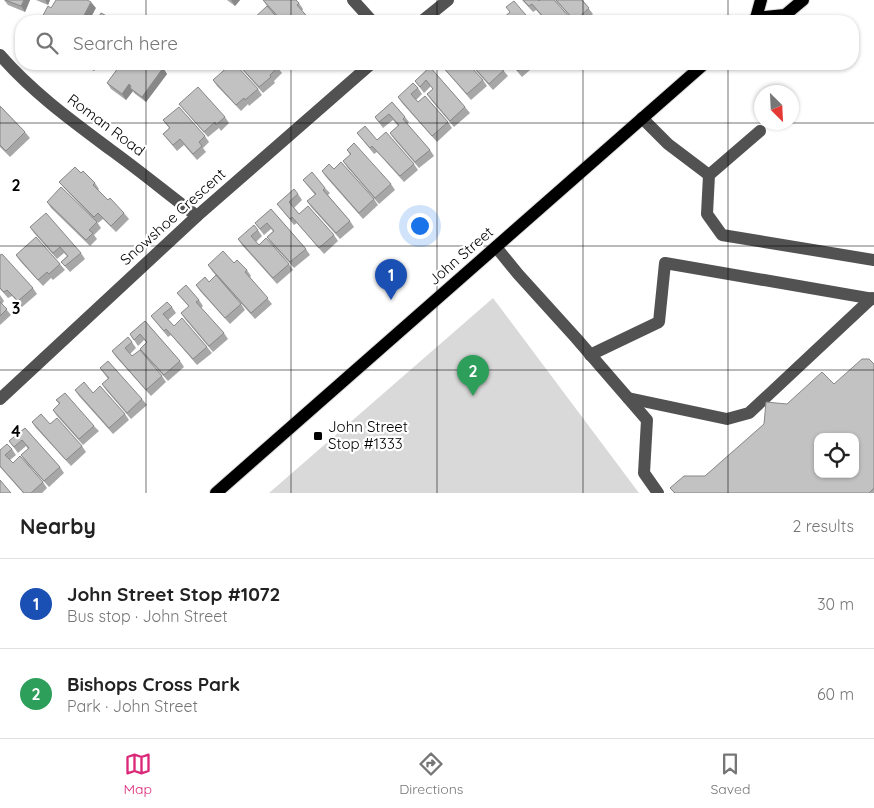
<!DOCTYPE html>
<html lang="en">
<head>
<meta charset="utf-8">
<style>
  :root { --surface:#fff; --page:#f2f2f2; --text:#222; --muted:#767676; --line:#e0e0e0; --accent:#db2777 }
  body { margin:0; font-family:Quicksand,sans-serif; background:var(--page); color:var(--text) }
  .controls { position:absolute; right:15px; bottom:15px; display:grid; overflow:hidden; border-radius:10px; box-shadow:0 1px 4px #0004 }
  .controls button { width:45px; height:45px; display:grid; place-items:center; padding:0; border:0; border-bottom:1px solid var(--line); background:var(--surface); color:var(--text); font:25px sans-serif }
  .compass { position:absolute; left:754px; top:85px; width:45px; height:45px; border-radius:50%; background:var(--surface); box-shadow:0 1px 4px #0004; rotate:156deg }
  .you { position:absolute; left:419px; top:225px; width:18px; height:18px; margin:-12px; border:4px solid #fff; border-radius:50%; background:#1a73e8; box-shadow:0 0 0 8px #1a73e833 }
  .badge { display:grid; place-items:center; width:32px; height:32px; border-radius:50%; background:var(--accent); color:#fff; font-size:16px; font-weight:700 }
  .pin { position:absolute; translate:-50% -41px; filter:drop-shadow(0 1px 2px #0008) }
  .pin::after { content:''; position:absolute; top:26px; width:18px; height:15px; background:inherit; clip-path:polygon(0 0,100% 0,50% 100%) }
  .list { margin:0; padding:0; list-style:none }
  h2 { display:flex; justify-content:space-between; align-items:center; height:65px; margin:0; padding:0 20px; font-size:21px }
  h2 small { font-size:16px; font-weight:400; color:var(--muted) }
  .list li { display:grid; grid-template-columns:32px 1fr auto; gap:15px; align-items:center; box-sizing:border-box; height:90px; padding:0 20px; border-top:1px solid var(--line) }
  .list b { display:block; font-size:19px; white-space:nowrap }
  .list p { margin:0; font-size:16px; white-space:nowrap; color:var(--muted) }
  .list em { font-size:16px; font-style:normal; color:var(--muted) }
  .icon { flex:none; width:28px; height:28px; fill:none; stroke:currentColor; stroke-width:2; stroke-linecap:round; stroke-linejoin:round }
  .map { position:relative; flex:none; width:874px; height:493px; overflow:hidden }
  .search { position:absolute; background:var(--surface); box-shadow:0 1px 4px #0004; left:15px; right:15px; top:15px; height:55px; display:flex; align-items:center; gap:12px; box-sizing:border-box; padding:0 18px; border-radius:20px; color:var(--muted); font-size:19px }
  .sheet { height:245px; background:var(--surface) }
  nav { display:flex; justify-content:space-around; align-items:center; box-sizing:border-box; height:70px; border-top:1px solid var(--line); background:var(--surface); font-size:14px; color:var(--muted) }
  nav a { display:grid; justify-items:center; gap:2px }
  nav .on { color:var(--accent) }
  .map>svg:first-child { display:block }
  .green { fill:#d9d9d9 }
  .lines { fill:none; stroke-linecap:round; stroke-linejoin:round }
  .major-casing { stroke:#dbdbdb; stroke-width:14 }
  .minor { stroke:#525252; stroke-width:12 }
  .major { stroke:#000; stroke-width:12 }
  .wall { fill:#a7a7a7 }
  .shaded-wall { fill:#888 }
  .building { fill:#c2c2c2; stroke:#888; fill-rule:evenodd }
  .grid { fill:none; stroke:#000; stroke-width:1; stroke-opacity:0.55 }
  .poi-dot { fill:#000; stroke:#fff; stroke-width:2 }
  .labels { text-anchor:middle; stroke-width:4.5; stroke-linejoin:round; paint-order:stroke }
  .street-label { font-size:15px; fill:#000; stroke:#fff }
  .poi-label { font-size:15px; fill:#000; stroke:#fff; text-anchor:start }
  .grid-label { font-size:16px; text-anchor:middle; font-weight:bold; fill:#000; stroke:#fff; stroke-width:4.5; stroke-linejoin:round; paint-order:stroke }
</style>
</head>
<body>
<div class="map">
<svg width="874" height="493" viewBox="0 0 874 493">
  <rect width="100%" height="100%" fill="#fff"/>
  <polygon class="green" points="493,298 639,493 269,493"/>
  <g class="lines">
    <defs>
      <g id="major">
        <polyline points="756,18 785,15 803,0"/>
        <polyline points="752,21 756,18 761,0"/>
        <polyline points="216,493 704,64"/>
      </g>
    </defs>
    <use href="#major" class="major-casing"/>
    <g class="minor">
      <polyline points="353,0 372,21"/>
      <polyline points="422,21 448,0"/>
      <path d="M0,55C32,92 72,121 111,150C140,171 168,194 197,216"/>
      <polyline points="642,118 668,144 709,175"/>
      <polyline points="760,131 709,175 707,214 722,235 874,260"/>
      <polyline points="496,247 518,274 576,338 647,420 644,473 658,493"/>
      <polyline points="590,355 659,322 665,263 874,299"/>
      <polyline points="628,398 727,419 749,413 872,298"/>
      <polyline points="0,399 197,216 371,64"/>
    </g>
    <use href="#major" class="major"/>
  </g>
  <g class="wall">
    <polygon points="4,0 30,0 25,12 8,5"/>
    <polygon points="36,0 50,0 48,5"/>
    <polygon points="227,0 240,0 235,6"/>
    <polygon points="263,0 299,3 303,9 302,11 311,21 314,21 281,21 267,6"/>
    <polygon points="522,0 538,0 573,21 546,21 536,10 533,12"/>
    <polygon points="555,0 582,0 593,14 585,21 574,21"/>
    <polygon points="80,64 98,64 94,71"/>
    <polygon points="107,64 119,64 116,69"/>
    <polygon points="237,64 275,64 282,73 274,81 275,83 263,93"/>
    <polygon points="288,64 296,64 291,67"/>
    <polygon points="440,64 468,64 483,80 487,86 471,100"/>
    <polygon points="470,64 498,64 508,76 493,90"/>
    <polygon points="511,64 537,64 522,77"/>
    <polygon points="540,64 552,64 545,70"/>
    <polygon points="430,67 465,107 470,113 454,127 431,100 427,94 433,89 431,86 424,93 415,81"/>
    <polygon points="163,68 167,74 146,102 134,93 133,91 126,100 111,89 107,83"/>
    <polygon points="213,80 258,89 262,95 249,106 248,104 241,111 217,86"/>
    <polygon points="418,88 422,94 416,100 418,102 448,122 452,128 437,142 402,103 398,97"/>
    <polygon points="392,102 405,117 409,122 407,124 430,150 434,156 419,168 394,139 390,133 398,126 393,120 383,128 375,117"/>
    <polygon points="179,104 225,117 229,123 221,131 219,128 208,137 184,110"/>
    <polygon points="0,106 25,132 30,138 10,157 0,147"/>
    <polygon points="163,120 205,136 209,142 203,148 206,152 197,160 184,145 177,151 163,134 169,128"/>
    <polygon points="357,133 377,140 414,164 418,170 404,182 377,152 374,154"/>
    <polygon points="347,150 391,184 395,190 379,204 347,167 343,161 350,155"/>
    <polygon points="322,171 374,199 378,205 363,219 326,177"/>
    <polygon points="81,173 95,183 99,189 98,190 108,200 124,213 129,219 116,232 103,219 98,223 64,188 59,182"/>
    <polygon points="303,180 325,188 330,193 328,195 350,221 354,227 340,239 311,207 307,201 315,195"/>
    <polygon points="298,194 302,200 294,208 299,214 334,235 338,241 324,254 297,223 294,225 277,204"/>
    <polygon points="47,202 97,222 101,228 94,235 97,239 90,246 51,208"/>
    <polygon points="271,209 306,249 310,255 294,268 271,243 267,237 273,231 271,229 264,235 255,223"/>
    <polygon points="30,227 81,253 85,259 70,272 61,262 67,256 64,253 57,259 34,233"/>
    <polygon points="258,230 262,236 256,242 259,245 289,264 293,270 277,284 242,245 238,239"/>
    <polygon points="0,255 33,288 37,294 22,307 12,296 8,298 0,289"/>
    <polygon points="16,255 60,264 65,270 53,280 51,278 43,286 20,261"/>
    <polygon points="234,263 247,270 251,276 250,277 272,304 255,319 212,271 208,265"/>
    <polygon points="209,282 241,304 245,310 230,324 200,291 196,285"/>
    <polygon points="177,293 199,300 203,306 201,308 224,333 228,339 213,352 185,319 181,313 189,307"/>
    <polygon points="0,295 4,301 2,304 11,315 0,325"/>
    <polygon points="172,307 176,313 168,320 174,326 207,347 212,353 197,365 171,335 168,337 151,316"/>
    <polygon points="145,321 180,361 184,367 168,381 144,355 140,349 147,343 144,340 138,346 130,334"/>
    <polygon points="132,342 136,348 130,354 132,356 162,376 166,382 151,396 116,357 112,351"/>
    <polygon points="874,364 874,493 674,493 670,488 705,476 787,404 834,384"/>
    <polygon points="100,368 142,399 147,405 131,419 106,390 102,384 108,379"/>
    <polygon points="75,390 93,393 125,414 129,420 113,434 79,396"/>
    <polygon points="56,400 94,426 99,431 83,445 57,416 53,410 59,404"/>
    <polygon points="32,422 82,446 86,452 71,466 36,428"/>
    <polygon points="25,428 60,467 64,473 49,487 25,461 21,455 28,449 26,446 18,453 9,441"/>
    <polygon points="12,449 16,455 10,460 13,463 43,482 47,488 42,493 23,493 0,467 0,450"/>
  </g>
  <g class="shaded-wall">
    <polygon points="24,0 30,0 25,12 21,6"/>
    <polygon points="45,0 50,0 48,5"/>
    <polygon points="231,0 240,0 235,6"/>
    <polygon points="91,2 96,8 89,21 81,21"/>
    <polygon points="91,64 98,64 94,71 90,65"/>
    <polygon points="113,64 119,64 116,69"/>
    <polygon points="163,68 167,74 146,102 142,97"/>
    <polygon points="129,84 132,89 130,88 133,91 126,100 122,94"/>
  </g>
  <g class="building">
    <polygon points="5,0 24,0 21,6"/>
    <polygon points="56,0 87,0 91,2 81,21 40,21 48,6 51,8"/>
    <polygon points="263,0 296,0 299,3 297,5 311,21 313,20 314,21 282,21"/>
    <polygon points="523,0 538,0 539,1 540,0 554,0 573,21 547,21 532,4 529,6"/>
    <polygon points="556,0 582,0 589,8 575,21"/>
    <polygon points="514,1 531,21 504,21 502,19 510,12 506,7"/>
    <polygon points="267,6 280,21 251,21"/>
    <polygon points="101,13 114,20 113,21 92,21 95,16 98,18"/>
    <polygon points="121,64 158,64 163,68 142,97 130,88 131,86 129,84 122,94 107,83"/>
    <polygon points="231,64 235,64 258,89 245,100 244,98 236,105 213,80"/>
    <polygon points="238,64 275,64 278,67 270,75 271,77 259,87"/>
    <polygon points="440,64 468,64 483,80 467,94"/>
    <polygon points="471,64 498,64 504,70 489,84"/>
    <polygon points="512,64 526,64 518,71"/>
    <polygon points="430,67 465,107 450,121 427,94 433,89 426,80 420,87 415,81"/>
    <polygon points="413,83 418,88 411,94 418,102 425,96 448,122 432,136 398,97"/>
    <polygon points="198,87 225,117 216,125 215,122 204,132 179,104"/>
    <polygon points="392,102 405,117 403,119 430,150 415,162 390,133 399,125 389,114 379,122 375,117"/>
    <polygon points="0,106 25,132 6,151 0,145"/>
    <polygon points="179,107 205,136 199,142 202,146 193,154 180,139 173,145 163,134 170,128 163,120"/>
    <polygon points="365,126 377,140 386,132 414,164 400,176 372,146 370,148 357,133"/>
    <polygon points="354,143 391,184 375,198 343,161 351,154 347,150"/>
    <polygon points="341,162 374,199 359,213 322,171 329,164 334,169"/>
    <polygon points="75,167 81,173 83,171 95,183 93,185 108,200 110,198 124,213 111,226 98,213 94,217 59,182"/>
    <polygon points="312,172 325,188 323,190 350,221 336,233 307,201 316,194 303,180"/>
    <polygon points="61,187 97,222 89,230 93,233 86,240 47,202"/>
    <polygon points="294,189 298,194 289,202 299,214 308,206 334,235 319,248 292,217 290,219 277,204"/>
    <polygon points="271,209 306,249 290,262 267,237 274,231 267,223 260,229 255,223"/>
    <polygon points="46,213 81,253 65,266 61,262 68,256 60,247 53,253 30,227"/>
    <polygon points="254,225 258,230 251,236 259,245 266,238 289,264 273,278 238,239"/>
    <polygon points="36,237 60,264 49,274 47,272 38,280 16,255"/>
    <polygon points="223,251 234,263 237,260 247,270 245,272 268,298 251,313 208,265"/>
    <polygon points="2,254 33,288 18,301 7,290 4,292 0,288 0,255"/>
    <polygon points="216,275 241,304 225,318 196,285 205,277 209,282"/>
    <polygon points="186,285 199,300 196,302 224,333 209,346 181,313 189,306 177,293"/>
    <polygon points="0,302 7,309 0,316"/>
    <polygon points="167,302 172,307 163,314 174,326 182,318 207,347 193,359 166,329 164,331 151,316"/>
    <polygon points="145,321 180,361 164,375 140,349 147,342 140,334 134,340 130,334"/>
    <polygon points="128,337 132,342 125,348 132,356 140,350 162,376 146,390 112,351"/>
    <path d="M862,359H869L874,364V488L869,493H675L670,488L684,476H705L764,424L766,402L787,404L822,372L834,384ZM818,437H855V474H818Z"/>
    <polygon points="108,361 142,399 127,413 102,384 109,378 100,368"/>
    <polygon points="84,382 93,393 100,386 125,414 109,428 75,390"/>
    <polygon points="65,393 94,426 79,439 53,410 60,403 56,400"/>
    <polygon points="41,414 50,424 57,418 82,446 66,460 32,422"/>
    <polygon points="25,428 60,467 44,481 21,455 29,448 22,440 14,447 9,441"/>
    <polygon points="7,444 12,449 5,455 13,463 20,456 43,482 31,493 24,493 0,466 0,450"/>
    <polygon points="0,480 11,493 0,493"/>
  </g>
  <path class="grid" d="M146,0V21M291,0V21M437,0V21M583,0V21M728,0V21M146,64V493M291,64V493M437,64V493M583,64V493M728,64V493M0,123H874M0,246H874M0,370H874"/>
  <rect class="poi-dot" x="313" y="431" width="10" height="10" rx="2.5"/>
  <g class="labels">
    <g class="street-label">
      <text transform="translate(106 125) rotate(37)" y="5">Roman Road</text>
      <text transform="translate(173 217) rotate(-42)" y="5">Snowshoe Crescent</text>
      <text transform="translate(461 256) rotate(-41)" y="5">John Street</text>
    </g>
    <g class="poi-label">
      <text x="328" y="432">John Street<tspan x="328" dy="17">Stop #1333</tspan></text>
    </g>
  </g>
  <g class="grid-label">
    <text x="16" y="191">2</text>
    <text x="16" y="314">3</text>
    <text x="16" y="437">4</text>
  </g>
</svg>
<div class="controls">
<button><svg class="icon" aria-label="locate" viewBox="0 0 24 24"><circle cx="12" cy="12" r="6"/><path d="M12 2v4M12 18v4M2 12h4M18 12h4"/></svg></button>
</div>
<svg class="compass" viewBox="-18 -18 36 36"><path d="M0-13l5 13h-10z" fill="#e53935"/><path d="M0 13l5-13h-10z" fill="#767676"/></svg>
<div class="you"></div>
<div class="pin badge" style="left:391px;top:300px;background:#1a4fb4">1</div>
<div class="pin badge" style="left:473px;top:396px;background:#2e9e5b">2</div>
<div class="search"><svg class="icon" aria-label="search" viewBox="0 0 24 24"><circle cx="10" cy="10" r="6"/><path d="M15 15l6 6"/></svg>Search here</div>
</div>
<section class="sheet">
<h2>Nearby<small>2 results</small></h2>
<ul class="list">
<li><span class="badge" style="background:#1a4fb4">1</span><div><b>John Street Stop #1072</b><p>Bus stop · John Street</p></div><em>30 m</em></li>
<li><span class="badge" style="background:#2e9e5b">2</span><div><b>Bishops Cross Park</b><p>Park · John Street</p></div><em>60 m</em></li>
</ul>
</section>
<nav>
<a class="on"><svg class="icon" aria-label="map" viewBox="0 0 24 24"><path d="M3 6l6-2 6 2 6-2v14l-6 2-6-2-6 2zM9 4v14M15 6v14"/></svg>Map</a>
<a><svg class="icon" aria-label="directions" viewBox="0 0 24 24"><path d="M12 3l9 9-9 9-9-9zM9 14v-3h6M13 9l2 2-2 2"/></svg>Directions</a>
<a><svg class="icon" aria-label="saved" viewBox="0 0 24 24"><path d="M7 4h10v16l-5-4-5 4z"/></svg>Saved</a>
</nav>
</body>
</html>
